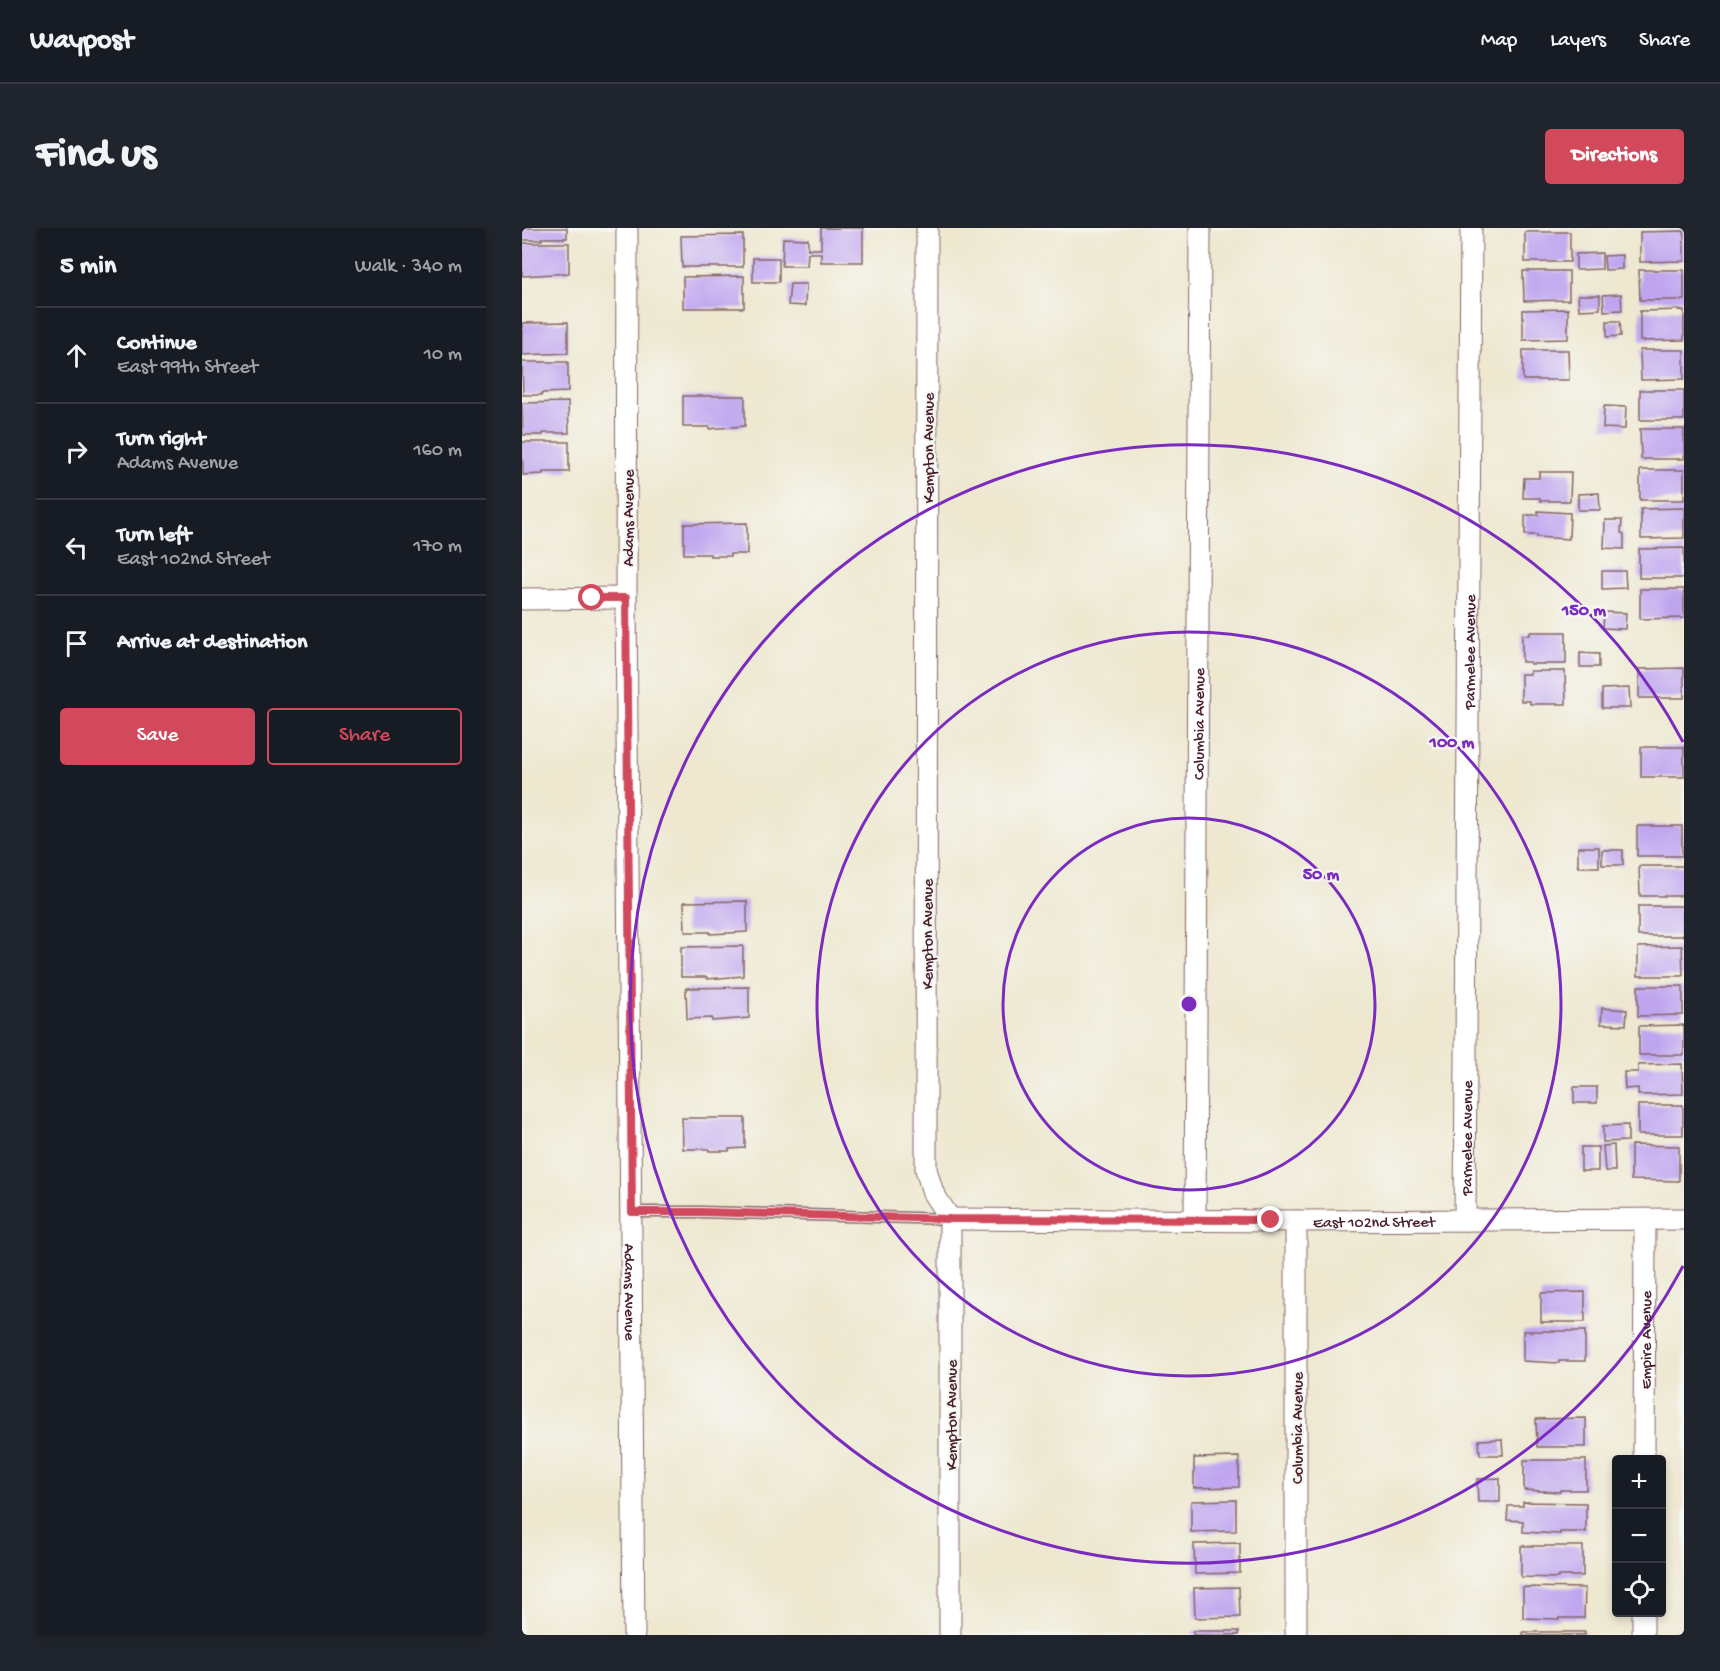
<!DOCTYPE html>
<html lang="en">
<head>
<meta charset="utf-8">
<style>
  :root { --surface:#171b24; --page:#20242c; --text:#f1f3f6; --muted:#9ea1a6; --line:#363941; --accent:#d1495b }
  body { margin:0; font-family:"Gochi Hand",sans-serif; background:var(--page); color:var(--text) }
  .controls { position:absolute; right:18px; bottom:18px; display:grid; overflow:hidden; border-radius:6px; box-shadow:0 3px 9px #0003 }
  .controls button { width:54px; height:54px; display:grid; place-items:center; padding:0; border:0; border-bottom:2px solid var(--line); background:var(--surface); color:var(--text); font:30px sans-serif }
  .stop { position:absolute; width:18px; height:18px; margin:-14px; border:4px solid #d1495b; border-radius:50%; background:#fff }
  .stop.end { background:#d1495b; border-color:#fff; box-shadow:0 2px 6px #0008 }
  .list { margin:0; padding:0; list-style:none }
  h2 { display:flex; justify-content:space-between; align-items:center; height:78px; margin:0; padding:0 24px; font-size:26px }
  h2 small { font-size:20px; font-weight:400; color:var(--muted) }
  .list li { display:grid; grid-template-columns:39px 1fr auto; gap:18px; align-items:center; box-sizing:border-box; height:96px; padding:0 24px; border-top:2px solid var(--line) }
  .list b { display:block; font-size:22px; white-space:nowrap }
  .list p { margin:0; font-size:20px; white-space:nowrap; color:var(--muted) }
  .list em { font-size:20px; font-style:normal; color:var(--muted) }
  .actions { display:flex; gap:12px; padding:18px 24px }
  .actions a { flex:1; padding:14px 0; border:2px solid var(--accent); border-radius:6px; text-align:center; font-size:21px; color:var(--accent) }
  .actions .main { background:var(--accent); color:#fff }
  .icon { flex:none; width:33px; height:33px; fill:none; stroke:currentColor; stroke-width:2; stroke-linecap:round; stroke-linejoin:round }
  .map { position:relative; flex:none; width:1162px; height:1407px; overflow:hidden; border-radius:6px }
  header { display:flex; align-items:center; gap:36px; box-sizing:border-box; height:84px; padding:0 30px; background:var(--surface); border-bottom:2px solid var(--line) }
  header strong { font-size:28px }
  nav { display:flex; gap:33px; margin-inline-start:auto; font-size:21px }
  .intro { display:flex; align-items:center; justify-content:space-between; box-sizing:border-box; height:144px; padding:0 36px }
  h1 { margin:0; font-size:42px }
  .button { padding:15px 27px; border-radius:6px; background:var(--accent); color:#fff; font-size:21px; font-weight:700 }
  main { display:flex; gap:36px; padding:0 36px }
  aside { flex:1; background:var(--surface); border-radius:6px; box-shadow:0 3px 9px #0003 }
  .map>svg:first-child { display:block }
  .building { fill:#bfa5ef }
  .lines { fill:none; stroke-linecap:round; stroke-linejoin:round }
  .service-casing { stroke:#836565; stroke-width:13 }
  .minor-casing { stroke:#836565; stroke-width:23 }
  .service { stroke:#fff; stroke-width:10 }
  .minor { stroke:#fff; stroke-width:21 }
  .route { stroke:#d1495b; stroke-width:8 }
  .ring { fill:none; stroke:#7b2cbf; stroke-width:3 }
  .labels { text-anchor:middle; stroke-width:4.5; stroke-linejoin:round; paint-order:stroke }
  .street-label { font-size:16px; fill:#4a1f2b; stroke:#f6f6f2 }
  .centre { fill:#7b2cbf; stroke:#f6f6f2; stroke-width:3 }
  .ring-label { font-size:18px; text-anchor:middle; font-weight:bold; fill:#7b2cbf; stroke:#f6f6f2; stroke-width:4.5; stroke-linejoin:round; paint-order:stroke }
</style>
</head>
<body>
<header>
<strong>Waypost</strong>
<nav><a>Map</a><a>Layers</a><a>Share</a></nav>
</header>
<div class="intro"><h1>Find us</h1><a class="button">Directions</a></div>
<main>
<aside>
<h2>5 min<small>Walk · 340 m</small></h2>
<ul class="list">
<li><svg class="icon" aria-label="ahead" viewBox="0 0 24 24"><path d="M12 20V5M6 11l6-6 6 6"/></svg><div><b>Continue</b><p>East 99th Street</p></div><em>10 m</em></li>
<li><svg class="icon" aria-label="right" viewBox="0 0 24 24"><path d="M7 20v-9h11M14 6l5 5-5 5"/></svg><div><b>Turn right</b><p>Adams Avenue</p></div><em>160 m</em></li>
<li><svg class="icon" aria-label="left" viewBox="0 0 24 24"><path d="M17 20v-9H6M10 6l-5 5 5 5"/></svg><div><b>Turn left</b><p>East 102nd Street</p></div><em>170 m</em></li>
<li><svg class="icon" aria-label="arrive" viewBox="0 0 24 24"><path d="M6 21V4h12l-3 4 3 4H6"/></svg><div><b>Arrive at destination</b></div></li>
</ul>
<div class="actions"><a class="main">Save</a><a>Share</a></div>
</aside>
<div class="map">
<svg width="1162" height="1407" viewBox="0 0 1162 1407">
  <rect width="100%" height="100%" fill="#f6f6f2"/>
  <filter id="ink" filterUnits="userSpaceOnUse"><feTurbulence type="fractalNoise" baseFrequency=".0167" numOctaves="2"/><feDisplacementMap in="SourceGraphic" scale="12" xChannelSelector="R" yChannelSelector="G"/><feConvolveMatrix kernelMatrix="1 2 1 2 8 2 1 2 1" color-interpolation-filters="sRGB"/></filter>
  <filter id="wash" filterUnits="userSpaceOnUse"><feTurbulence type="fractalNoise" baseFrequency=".008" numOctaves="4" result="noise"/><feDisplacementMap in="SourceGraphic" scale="24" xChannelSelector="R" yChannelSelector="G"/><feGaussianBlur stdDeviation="1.35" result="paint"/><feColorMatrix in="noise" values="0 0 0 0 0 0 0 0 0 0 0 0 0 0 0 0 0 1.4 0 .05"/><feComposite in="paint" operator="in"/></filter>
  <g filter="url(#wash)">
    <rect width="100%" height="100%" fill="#eee8d0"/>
    <g id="blocks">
      <g class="building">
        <polygon points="0,0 45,0 45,10 19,10 20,12 0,12"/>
        <polygon points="299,0 341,0 341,34 299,34 299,25 286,25 285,38 260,38 261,10 286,11 286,21 299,21"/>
        <polygon points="1162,3 1162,33 1118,34 1118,4"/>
        <rect x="1003" y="4" width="45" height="30"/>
        <polygon points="221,7 221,39 160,39 159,8"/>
        <polygon points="0,15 47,15 47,45 1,48 0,46"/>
        <polygon points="1080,25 1080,41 1054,42 1054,26"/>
        <polygon points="1100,27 1100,41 1083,42 1082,28"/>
        <rect x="231" y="30" width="26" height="24"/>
        <polygon points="1117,42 1162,42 1162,72 1118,72"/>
        <polygon points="1001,43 1047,43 1047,72 1002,73"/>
        <polygon points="222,48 222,80 161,80 161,49"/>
        <polygon points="268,56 284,56 283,78 266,77"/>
        <polygon points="1099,66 1100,82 1082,83 1081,67"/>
        <polygon points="1056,67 1078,67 1078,81 1057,82"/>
        <polygon points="1046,81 1046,111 1001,112 1001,82"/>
        <polygon points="1162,82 1162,112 1118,113 1118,83"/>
        <polygon points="1085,93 1098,93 1099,108 1085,109"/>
        <polygon points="46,94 46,125 0,127 0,95"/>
        <polygon points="1001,122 1046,122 1047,152 1001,152"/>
        <polygon points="1118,122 1162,122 1162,151 1119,152"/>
        <polygon points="0,134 46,134 46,164 20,165 20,167 1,167"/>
        <rect x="1118" y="162" width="44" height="30"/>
        <polygon points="161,168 223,168 223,198 187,201 187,199 161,199"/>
        <polygon points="46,174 47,205 21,205 21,207 1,207 0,175"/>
        <polygon points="1082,178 1104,179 1103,201 1081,200"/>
        <polygon points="1118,201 1162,201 1162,231 1119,231"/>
        <polygon points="0,214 47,214 47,244 21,244 21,246 1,247"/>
        <rect x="1118" y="242" width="44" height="30"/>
        <polygon points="1017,244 1049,244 1048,273 1018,273 1018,270 1001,270 1002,250 1017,250"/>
        <polygon points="1077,265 1078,282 1056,282 1056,266"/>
        <polygon points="1162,280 1162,310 1119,311 1119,281"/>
        <polygon points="1016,283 1048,285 1047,311 1015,309 1015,307 1003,307 1003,287 1016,287"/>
        <polygon points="1083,292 1100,292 1099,305 1102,306 1102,321 1082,320"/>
        <polygon points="225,295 225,326 208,326 208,328 188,328 188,326 162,326 162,296"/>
        <polygon points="1162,320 1162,350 1117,350 1117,321"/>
        <polygon points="1080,343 1103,343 1104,360 1080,361"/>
        <polygon points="1118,361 1162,361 1162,390 1118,391"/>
        <polygon points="1082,384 1104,385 1103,401 1081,400"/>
        <polygon points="1008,404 1044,404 1044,436 1008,436 1008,434 1000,434 1000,407 1008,407"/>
        <polygon points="1058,425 1077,426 1077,439 1058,439"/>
        <polygon points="1162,440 1162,470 1117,470 1117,441"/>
        <polygon points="1008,443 1043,443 1044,476 1008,476 1008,473 999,473 999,446 1008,446"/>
        <polygon points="1107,460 1108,480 1080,480 1080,461"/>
        <rect x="1119" y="519" width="43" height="30"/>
        <rect x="1115" y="598" width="45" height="30"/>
        <rect x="1056" y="619" width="21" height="20"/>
        <rect x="1080" y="622" width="21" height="15"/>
        <polygon points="1117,638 1162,638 1162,668 1118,668"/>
        <polygon points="225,673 225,704 188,706 188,704 163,704 162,674"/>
        <rect x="1116" y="678" width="45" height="30"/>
        <polygon points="221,718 221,748 185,751 185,749 159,749 159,719"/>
        <polygon points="1160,718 1161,748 1116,748 1116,719"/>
        <polygon points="1116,758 1161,758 1161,787 1116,788"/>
        <polygon points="227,759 227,790 190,793 190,790 165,791 164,760"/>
        <polygon points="1080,780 1105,782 1104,797 1079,796"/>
        <polygon points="1162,797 1162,827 1117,827 1117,798"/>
        <polygon points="1160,836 1161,866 1116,867 1116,860 1103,861 1102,844 1116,844 1116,837"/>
        <rect x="1052" y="859" width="23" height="16"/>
        <rect x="1116" y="877" width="45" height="30"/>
        <polygon points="160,890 223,890 223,920 207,921 207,923 187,923 187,921 161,921"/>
        <polygon points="1106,897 1106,913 1081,914 1081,898"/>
        <polygon points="1092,917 1093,943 1083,943 1081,918"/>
        <polygon points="1109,917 1157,918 1157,953 1109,952"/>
        <rect x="1059" y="919" width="17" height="24"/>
        <polygon points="1063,1064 1063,1094 1019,1094 1019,1065"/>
        <polygon points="1001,1103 1063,1103 1063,1133 1037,1133 1037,1135 1001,1133"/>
        <polygon points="1064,1190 1064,1219 1015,1219 1014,1191"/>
        <polygon points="980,1211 981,1227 958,1227 957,1212"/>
        <polygon points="717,1229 717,1259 672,1260 672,1230"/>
        <polygon points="1002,1232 1064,1232 1064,1262 1038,1262 1038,1264 1002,1262"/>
        <polygon points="978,1250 978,1274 956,1274 955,1251"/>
        <polygon points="714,1272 714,1303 669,1304 669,1273"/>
        <polygon points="1001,1274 1064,1275 1064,1304 1038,1304 1038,1306 1001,1304 1001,1293 985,1292 986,1278 1001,1278"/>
        <polygon points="718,1315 718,1345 673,1346 672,1316"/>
        <polygon points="999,1318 1061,1318 1061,1348 1036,1348 1036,1350 999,1349"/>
        <polygon points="717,1359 718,1389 673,1390 672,1360"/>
        <polygon points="1001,1359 1063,1360 1062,1390 1037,1390 1037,1391 1001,1390"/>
        <rect x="671" y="1403" width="46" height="4"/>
        <rect x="1001" y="1404" width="62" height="3"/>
      </g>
    </g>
  </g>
  <g filter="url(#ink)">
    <use href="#blocks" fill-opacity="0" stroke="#836565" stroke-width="1.5"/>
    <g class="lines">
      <defs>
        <polyline id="service" points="110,984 180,984 427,991"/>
        <g id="minor">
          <path id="s1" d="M105,0L104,370L112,1407"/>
          <polyline points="405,0 404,941 411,965 428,991 428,1407"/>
          <polyline points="0,371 104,370"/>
          <path id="s2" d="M428,991L774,993L1162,991"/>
          <path id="s3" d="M673,992L678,0"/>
          <path id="s4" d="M943,992L949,0"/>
          <polyline points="774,993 774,1407"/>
          <path id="s5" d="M1122,1232L1123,992"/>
          <polyline points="1121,1407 1121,1384"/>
        </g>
      </defs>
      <use href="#service" class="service-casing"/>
      <use href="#minor" class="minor-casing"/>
      <use href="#service" class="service"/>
      <use href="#minor" class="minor"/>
    </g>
  </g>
  <g class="lines" filter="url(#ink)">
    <polyline class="route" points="70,370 104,370 110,984 180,984 428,991 749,992"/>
  </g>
  <g class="ring">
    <circle cx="667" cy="776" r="186"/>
    <circle cx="667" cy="776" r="372"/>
    <path d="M1161 1038A559 559 0 1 1 1161 514"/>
  </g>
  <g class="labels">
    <g class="street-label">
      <text transform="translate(405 220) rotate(-90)" y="6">Kempton Avenue</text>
      <text transform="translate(105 290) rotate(-90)" y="6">Adams Avenue</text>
      <text dy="6" stroke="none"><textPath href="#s4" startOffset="568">Parmelee Avenue</textPath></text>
      <text dy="6" stroke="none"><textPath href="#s3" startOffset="496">Columbia Avenue</textPath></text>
      <text transform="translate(404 706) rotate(-90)" y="6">Kempton Avenue</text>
      <text dy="6" stroke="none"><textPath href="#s4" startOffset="82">Parmelee Avenue</textPath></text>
      <text dy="6" stroke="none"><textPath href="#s2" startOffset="424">East 102nd Street</textPath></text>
      <text dy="6" stroke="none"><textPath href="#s1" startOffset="1064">Adams Avenue</textPath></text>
      <text dy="6" stroke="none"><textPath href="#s5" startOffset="120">Empire Avenue</textPath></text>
      <text transform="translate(428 1187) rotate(-90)" y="6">Kempton Avenue</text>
      <text transform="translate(774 1200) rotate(-90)" y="6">Columbia Avenue</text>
    </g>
  </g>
  <circle cx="667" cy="776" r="9" class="centre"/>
  <g class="ring-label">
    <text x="1062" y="387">150 m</text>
    <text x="930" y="519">100 m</text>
    <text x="799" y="651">50 m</text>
  </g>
</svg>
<div class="controls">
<button>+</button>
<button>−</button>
<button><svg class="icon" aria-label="locate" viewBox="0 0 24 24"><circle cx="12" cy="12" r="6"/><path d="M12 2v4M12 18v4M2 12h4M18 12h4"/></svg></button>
</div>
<div class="stop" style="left:70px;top:370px"></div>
<div class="stop end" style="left:749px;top:992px"></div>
</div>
</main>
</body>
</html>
